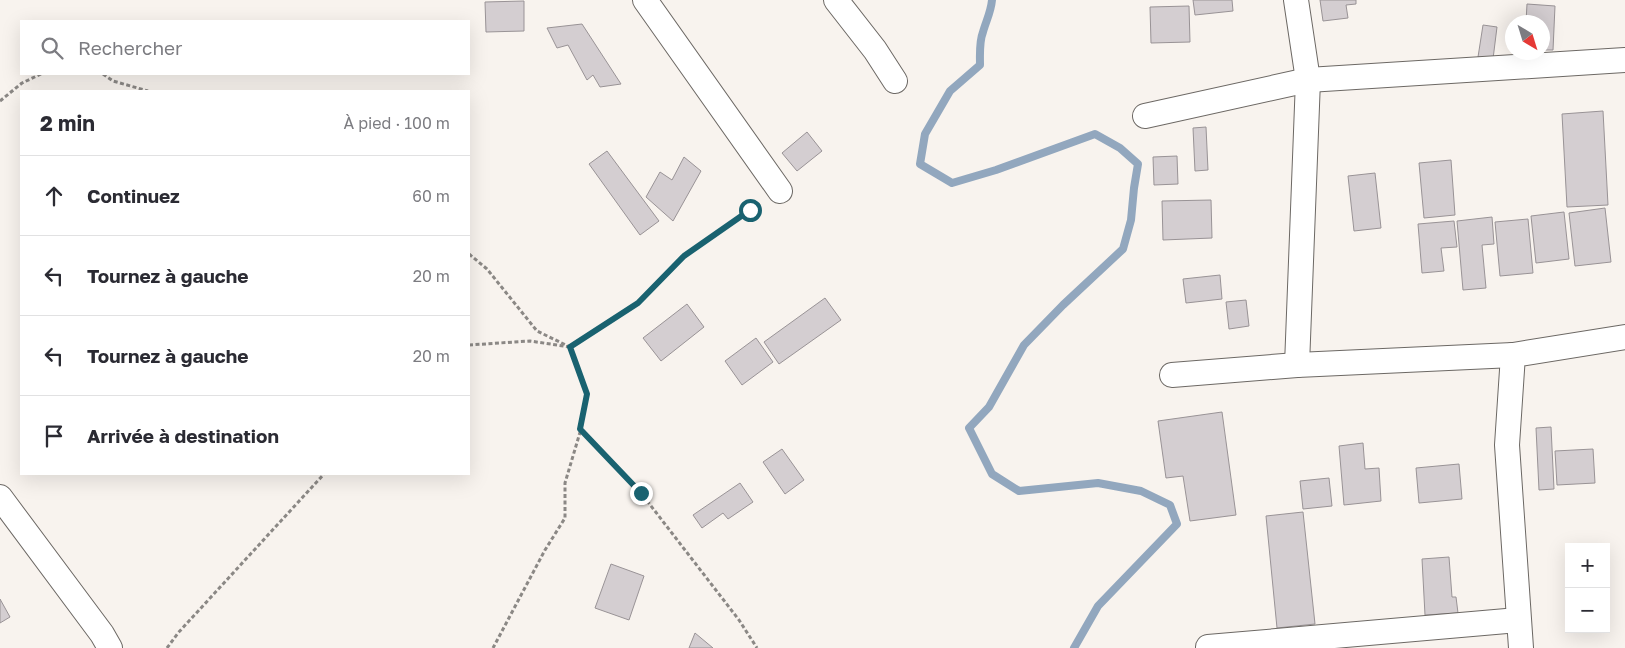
<!DOCTYPE html>
<html lang="fr">
<head>
<meta charset="utf-8">
<style>
  :root { --surface:#fff; --page:#f7f7f7; --text:#2b2b33; --muted:#7c7c81; --line:#e1e1e2 }
  body { margin:0; font-family:"Golos Text",sans-serif; background:var(--page); color:var(--text) }
  .controls { position:absolute; right:15px; bottom:15px; display:grid; overflow:hidden; border-radius:0px; box-shadow:0 5px 20px #0002 }
  .controls button { width:45px; height:45px; display:grid; place-items:center; padding:0; border:0; border-bottom:1px solid var(--line); background:var(--surface); color:var(--text); font:25px sans-serif }
  .compass { position:absolute; left:1505px; top:15px; width:45px; height:45px; border-radius:50%; background:var(--surface); box-shadow:0 5px 20px #0002; rotate:142deg }
  .stop { position:absolute; width:15px; height:15px; margin:-11px; border:4px solid #196270; border-radius:50%; background:#fff }
  .stop.end { background:#196270; border-color:#fff; box-shadow:0 1px 5px #0008 }
  .list { margin:0; padding:0; list-style:none }
  h2 { display:flex; justify-content:space-between; align-items:center; height:65px; margin:0; padding:0 20px; font-size:21px }
  h2 small { font-size:16px; font-weight:400; color:var(--muted) }
  .list li { display:grid; grid-template-columns:32px 1fr auto; gap:15px; align-items:center; box-sizing:border-box; height:80px; padding:0 20px; border-top:1px solid var(--line) }
  .list b { display:block; font-size:19px; white-space:nowrap }
  .list em { font-size:16px; font-style:normal; color:var(--muted) }
  .icon { flex:none; width:28px; height:28px; fill:none; stroke:currentColor; stroke-width:2; stroke-linecap:round; stroke-linejoin:round }
  .map { position:relative; flex:none; width:1625px; height:648px; overflow:hidden }
  .search { position:absolute; background:var(--surface); box-shadow:0 5px 20px #0002; left:20px; top:20px; width:450px; height:55px; display:flex; align-items:center; gap:12px; box-sizing:border-box; padding:0 18px; border-radius:0px; color:var(--muted); font-size:19px }
  .panel { position:absolute; background:var(--surface); box-shadow:0 5px 20px #0002; left:20px; top:90px; width:450px; height:385px; border-radius:0px }
  .map>svg:first-child { display:block }
  .lines { fill:none; stroke-linecap:round; stroke-linejoin:round }
  .stream { stroke:#92a7be; stroke-width:8 }
  .building { fill:#d4ced1; stroke:#999396 }
  .minor-casing { stroke:#6c6864; stroke-width:26 }
  .path { stroke:#8b8885; stroke-width:3; stroke-dasharray:4 2.5; stroke-linecap:butt }
  .minor { stroke:#fff; stroke-width:24 }
  .route { stroke:#196270; stroke-width:6 }
</style>
</head>
<body>
<div class="map">
<svg width="1625" height="648" viewBox="0 0 1625 648">
  <rect width="100%" height="100%" fill="#f8f3ee"/>
  <g class="lines">
    <path class="stream" d="M992,0C991,12 986,21 983,32C979,42 980,54 980,65L950,91L925,134L920,164L952,183L996,170L1095,134L1120,148L1138,164L1134,188L1131,220L1123,249L1063,305L1024,345L989,407L969,428L992,474L1019,491L1098,483L1141,491L1170,505L1177,524L1098,606L1074,648"/>
  </g>
  <g class="building">
    <polygon points="1193,0 1232,0 1233,11 1195,15"/>
    <polygon points="1320,0 1356,0 1356,4 1346,5 1348,18 1323,21"/>
    <polygon points="524,1 524,31 486,32 485,2"/>
    <polygon points="1527,4 1555,6 1553,50 1542,50 1542,22 1526,22"/>
    <polygon points="1189,6 1190,42 1151,43 1150,7"/>
    <polygon points="582,24 621,84 600,87 593,75 587,80 568,45 557,48 547,28"/>
    <polygon points="1483,25 1497,27 1493,59 1478,57"/>
    <polygon points="1603,111 1608,205 1567,207 1562,114"/>
    <polygon points="1206,127 1208,170 1195,171 1193,128"/>
    <polygon points="807,132 822,151 797,171 782,153"/>
    <polygon points="607,151 659,221 640,235 589,164"/>
    <polygon points="1177,156 1178,184 1154,185 1153,157"/>
    <polygon points="684,157 701,171 673,221 646,197 660,172 672,180"/>
    <polygon points="1451,160 1455,215 1424,218 1419,163"/>
    <polygon points="1375,173 1381,228 1354,231 1348,176"/>
    <polygon points="1211,200 1212,238 1163,240 1162,201"/>
    <polygon points="1605,208 1611,262 1575,266 1569,213"/>
    <polygon points="1564,212 1569,259 1536,263 1531,216"/>
    <polygon points="1492,217 1494,244 1482,245 1486,288 1463,290 1457,221"/>
    <polygon points="1528,219 1533,273 1500,276 1495,222"/>
    <polygon points="1454,221 1457,247 1441,248 1444,271 1422,273 1418,224"/>
    <polygon points="1220,275 1222,299 1186,303 1183,279"/>
    <polygon points="825,298 841,320 779,364 764,342"/>
    <polygon points="1246,300 1249,326 1229,329 1226,302"/>
    <polygon points="687,304 704,327 661,361 643,338"/>
    <polygon points="756,338 773,362 742,385 725,361"/>
    <polygon points="1222,412 1236,515 1190,521 1183,476 1166,478 1158,421"/>
    <polygon points="1551,427 1554,489 1539,490 1536,428"/>
    <polygon points="1363,443 1365,469 1379,468 1381,501 1344,505 1339,446"/>
    <polygon points="782,449 804,480 785,494 763,462"/>
    <polygon points="1593,449 1595,483 1557,485 1555,451"/>
    <polygon points="1459,464 1462,499 1419,503 1416,468"/>
    <polygon points="1329,478 1332,506 1303,509 1300,481"/>
    <polygon points="740,483 753,502 728,519 723,513 702,528 693,515"/>
    <polygon points="1303,512 1315,624 1277,628 1266,516"/>
    <polygon points="1449,557 1452,597 1456,597 1458,613 1425,615 1422,559"/>
    <polygon points="611,564 644,576 629,620 595,608"/>
    <polygon points="0,599 10,617 0,623"/>
    <polygon points="695,633 713,648 689,648"/>
  </g>
  <g class="lines">
    <defs>
      <g id="minor">
        <polyline points="645,0 780,191"/>
        <polyline points="836,0 875,50 895,81"/>
        <polyline points="1296,0 1308,80 1297,365"/>
        <polyline points="1145,116 1308,80 1625,60"/>
        <polyline points="1513,355 1507,445 1521,648"/>
        <polyline points="1172,375 1297,365 1513,355 1625,337"/>
        <polyline points="0,497 102,634 110,648"/>
        <polyline points="1208,647 1518,620"/>
      </g>
    </defs>
    <use href="#minor" class="minor-casing"/>
    <g class="path">
      <polyline points="103,74 113,81 148,91"/>
      <polyline points="0,101 22,83 41,74"/>
      <polyline points="469,254 487,269 537,331 570,347 587,394 581,429 565,483 565,518 545,550 493,648"/>
      <polyline points="469,345 530,341 570,347 638,303 684,256 760,204"/>
      <polyline points="581,429 641,493 739,620 757,648"/>
      <polyline points="167,648 178,633 324,474"/>
    </g>
    <use href="#minor" class="minor"/>
  </g>
  <g class="lines">
    <polyline class="route" points="641,493 580,429 587,394 570,347 638,303 684,256 750,210"/>
  </g>
</svg>
<div class="controls">
<button>+</button>
<button>−</button>
</div>
<svg class="compass" viewBox="-18 -18 36 36"><path d="M0-13l5 13h-10z" fill="#e53935"/><path d="M0 13l5-13h-10z" fill="#7c7c81"/></svg>
<div class="stop" style="left:750px;top:210px"></div>
<div class="stop end" style="left:641px;top:493px"></div>
<div class="search"><svg class="icon" aria-label="search" viewBox="0 0 24 24"><circle cx="10" cy="10" r="6"/><path d="M15 15l6 6"/></svg>Rechercher</div>
<section class="panel">
<h2>2 min<small>À pied · 100 m</small></h2>
<ul class="list">
<li><svg class="icon" aria-label="ahead" viewBox="0 0 24 24"><path d="M12 20V5M6 11l6-6 6 6"/></svg><div><b>Continuez</b></div><em>60 m</em></li>
<li><svg class="icon" aria-label="left" viewBox="0 0 24 24"><path d="M17 20v-9H6M10 6l-5 5 5 5"/></svg><div><b>Tournez à gauche</b></div><em>20 m</em></li>
<li><svg class="icon" aria-label="left" viewBox="0 0 24 24"><path d="M17 20v-9H6M10 6l-5 5 5 5"/></svg><div><b>Tournez à gauche</b></div><em>20 m</em></li>
<li><svg class="icon" aria-label="arrive" viewBox="0 0 24 24"><path d="M6 21V4h12l-3 4 3 4H6"/></svg><div><b>Arrivée à destination</b></div></li>
</ul>
</section>
</div>
</body>
</html>
